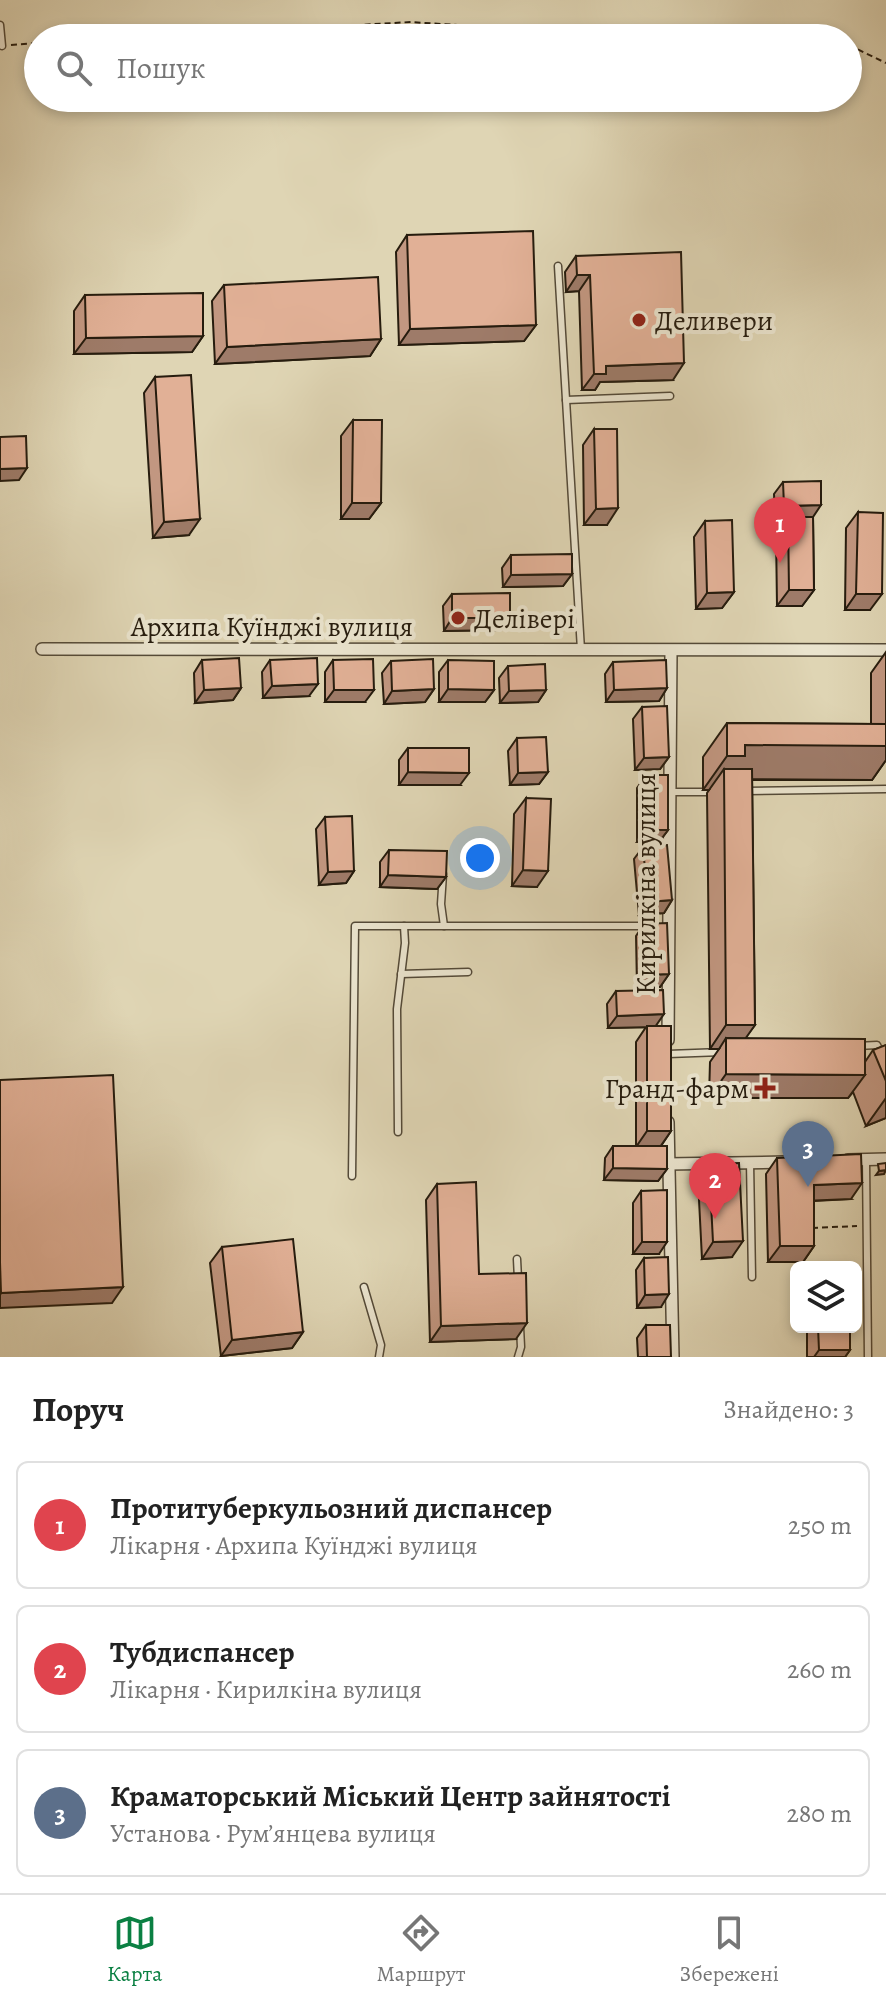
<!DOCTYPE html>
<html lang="uk">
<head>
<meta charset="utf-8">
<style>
  :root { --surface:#fff; --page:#f6f6f6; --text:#222; --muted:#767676; --line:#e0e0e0; --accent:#0b8043 }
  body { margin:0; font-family:Alegreya,serif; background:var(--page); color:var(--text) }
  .controls { position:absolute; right:24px; bottom:24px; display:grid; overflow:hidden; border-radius:12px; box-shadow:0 4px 12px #0003 }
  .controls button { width:72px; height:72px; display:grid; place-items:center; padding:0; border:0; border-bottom:2px solid var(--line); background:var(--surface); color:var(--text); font:40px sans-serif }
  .you { position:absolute; left:480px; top:858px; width:28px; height:28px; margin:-20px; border:6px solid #fff; border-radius:50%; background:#1a73e8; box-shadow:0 0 0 12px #1a73e833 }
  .badge { display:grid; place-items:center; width:52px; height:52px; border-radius:50%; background:var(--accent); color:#fff; font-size:26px; font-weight:700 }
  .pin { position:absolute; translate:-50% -66px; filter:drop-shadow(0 2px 4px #0008) }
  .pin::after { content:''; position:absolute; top:42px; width:28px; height:24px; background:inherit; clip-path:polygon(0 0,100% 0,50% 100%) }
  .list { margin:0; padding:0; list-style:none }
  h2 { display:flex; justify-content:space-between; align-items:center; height:104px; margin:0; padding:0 32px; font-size:34px }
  h2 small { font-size:26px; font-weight:400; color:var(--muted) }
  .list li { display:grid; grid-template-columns:52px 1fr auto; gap:24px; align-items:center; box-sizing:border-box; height:128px; margin:0 16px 16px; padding:0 16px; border:2px solid var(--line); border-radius:12px }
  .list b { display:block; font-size:30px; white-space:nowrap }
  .list p { margin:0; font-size:26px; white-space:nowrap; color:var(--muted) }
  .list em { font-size:26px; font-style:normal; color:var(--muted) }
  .icon { flex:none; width:44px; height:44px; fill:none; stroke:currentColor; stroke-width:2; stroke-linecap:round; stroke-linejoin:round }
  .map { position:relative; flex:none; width:886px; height:1357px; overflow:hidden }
  .search { position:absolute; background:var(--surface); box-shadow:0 4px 12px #0003; left:24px; right:24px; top:24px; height:88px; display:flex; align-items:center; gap:20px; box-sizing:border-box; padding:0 28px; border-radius:44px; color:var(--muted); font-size:30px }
  .sheet { height:536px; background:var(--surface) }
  nav { display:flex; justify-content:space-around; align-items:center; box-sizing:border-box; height:112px; border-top:2px solid var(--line); background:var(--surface); font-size:22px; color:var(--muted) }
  nav a { display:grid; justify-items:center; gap:4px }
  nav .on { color:var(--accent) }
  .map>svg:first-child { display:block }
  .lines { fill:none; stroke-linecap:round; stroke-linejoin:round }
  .lane-casing { stroke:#544a38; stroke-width:9 }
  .street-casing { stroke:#544a38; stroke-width:14 }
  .path { stroke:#261c0e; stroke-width:2; stroke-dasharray:6 4; stroke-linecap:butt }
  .lane { stroke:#eae4ce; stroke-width:6 }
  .street { stroke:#eae4ce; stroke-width:11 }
  .wall { fill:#c29781; stroke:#261c0e; stroke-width:2 }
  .shaded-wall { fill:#9e7b69; stroke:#261c0e; stroke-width:2 }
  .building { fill:#e1b096; stroke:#261c0e; stroke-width:2 }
  .poi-dot { fill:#8f2418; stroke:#eae4ce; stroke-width:3 }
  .labels { text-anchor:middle; stroke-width:8; stroke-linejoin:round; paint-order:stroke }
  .poi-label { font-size:28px; fill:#261c0e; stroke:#eae4ce; text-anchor:start }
  .street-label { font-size:28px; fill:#261c0e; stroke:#eae4ce }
</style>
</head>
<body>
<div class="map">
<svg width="886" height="1357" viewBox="0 0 886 1357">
  <rect width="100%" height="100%" fill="#dfd5b4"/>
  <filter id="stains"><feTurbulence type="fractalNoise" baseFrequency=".0025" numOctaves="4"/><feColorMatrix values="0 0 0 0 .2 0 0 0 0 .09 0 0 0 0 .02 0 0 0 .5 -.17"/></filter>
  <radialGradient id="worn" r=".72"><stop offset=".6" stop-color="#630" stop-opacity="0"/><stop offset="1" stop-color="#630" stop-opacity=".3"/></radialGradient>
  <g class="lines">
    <defs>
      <g id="lane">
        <polyline points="0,25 2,46 0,45"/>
        <polyline points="558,266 581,650"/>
        <polyline points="566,400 670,396"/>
        <polyline points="746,791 886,789"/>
        <polyline points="670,792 715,792"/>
        <polyline points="443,874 441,904 444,926"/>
        <polyline points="401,974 468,972"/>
        <polyline points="857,1046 877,1045 880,1052"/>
        <polyline points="668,1054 722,1052"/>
        <polyline points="398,1132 397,1009 405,943 404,926"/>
        <polyline points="866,1160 868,1357"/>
        <polyline points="750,1162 752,1277"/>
        <polyline points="352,1176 355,926 650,926"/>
        <polyline points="517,1259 518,1279"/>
        <polyline points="364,1287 381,1345 379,1357"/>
        <polyline points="518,1357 521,1347 520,1327"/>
      </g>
      <g id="street">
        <polyline points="42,649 886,650"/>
        <polyline points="668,1040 671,651"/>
        <polyline points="668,1122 673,1357"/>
        <polyline points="848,1160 886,1159"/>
        <polyline points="667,1164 787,1162"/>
      </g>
    </defs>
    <use href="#lane" class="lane-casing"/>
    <use href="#street" class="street-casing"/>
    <g class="path">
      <polyline points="135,38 411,22 653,38"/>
      <polyline points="11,45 38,43"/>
      <polyline points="848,49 857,49 886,63"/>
      <polyline points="812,1228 857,1226"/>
    </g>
    <use href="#lane" class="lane"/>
    <use href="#street" class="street"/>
  </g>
  <g class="wall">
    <polygon points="407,235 536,325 524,341 399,345 396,252"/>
    <polygon points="576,256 673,380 600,382 595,390 582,390 579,291 566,292 565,272"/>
    <polygon points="224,285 381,339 370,356 215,364 212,301"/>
    <polygon points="85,295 203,336 192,352 74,354 74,311"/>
    <polygon points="155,377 189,535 153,538 144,393"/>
    <polygon points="353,420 381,503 369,519 341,519 341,436"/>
    <polygon points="594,429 607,525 584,525 583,445"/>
    <polygon points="783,482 813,517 814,590 802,606 777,606 776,533 787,518 775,518 774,494"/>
    <polygon points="858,512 870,610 845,610 846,528"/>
    <polygon points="705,521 734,592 722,608 696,609 694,537"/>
    <polygon points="511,555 572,574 563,586 503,587 502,568"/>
    <polygon points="452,594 501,630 444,631 443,606"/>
    <polygon points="886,652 886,760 872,780 752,780 755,1025 745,1038 865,1062 873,1050 886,1045 886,1118 866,1126 853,1092 848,1098 709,1098 710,1062 719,1049 710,1049 707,793 709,790 703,790 703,757 727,723 871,724 871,673"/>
    <polygon points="202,660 241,688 233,700 195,703 194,673"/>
    <polygon points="270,660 309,696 263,698 262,672"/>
    <polygon points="333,660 365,702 325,702 325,672"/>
    <polygon points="448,660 494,690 485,702 439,702 439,672"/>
    <polygon points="391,661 434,689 425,702 384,704 382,673"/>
    <polygon points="613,662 667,688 659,701 606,702 605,674"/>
    <polygon points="508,666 546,690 538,702 500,703 499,678"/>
    <polygon points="642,707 669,757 660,769 635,770 633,719"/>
    <polygon points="517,738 548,772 539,784 510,785 508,751"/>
    <polygon points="408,748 460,785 399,785 399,760"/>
    <polygon points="646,775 668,830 659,842 637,842 637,788"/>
    <polygon points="526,798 537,887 512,886 514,814"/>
    <polygon points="325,817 354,871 346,883 319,885 316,829"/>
    <polygon points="643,847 672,900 664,913 639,915 634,859"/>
    <polygon points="389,850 446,877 437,889 380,887 380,862"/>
    <polygon points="644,924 669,974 660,987 637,987 636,936"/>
    <polygon points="616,991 656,1026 671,1131 661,1146 667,1169 658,1181 604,1180 605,1158 613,1146 636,1146 636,1042 646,1027 608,1028 607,1004"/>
    <polygon points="777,1158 851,1199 814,1201 814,1246 803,1262 768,1262 766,1174"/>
    <polygon points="709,1164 732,1257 702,1259 698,1180"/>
    <polygon points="437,1184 479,1274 516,1339 430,1342 426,1200"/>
    <polygon points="641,1191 659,1254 633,1254 633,1203"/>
    <polygon points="222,1247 303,1332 292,1348 221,1356 210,1263"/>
    <polygon points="644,1258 661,1307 637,1308 636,1270"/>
    <polygon points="646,1325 671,1357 638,1357 637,1338"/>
    <polygon points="807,1327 850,1327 850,1350 845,1357 807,1357"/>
  </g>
  <g class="shaded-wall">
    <polygon points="577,275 590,275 579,291 566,292"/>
    <polygon points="536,325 524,341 399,345 410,329"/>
    <polygon points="203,336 192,352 74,354 86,338"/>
    <polygon points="381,339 370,356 215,364 227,347"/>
    <polygon points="684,363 673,380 600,382 595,390 582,390 594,374 606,366"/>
    <polygon points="27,468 19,480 0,481 0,469"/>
    <polygon points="352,503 381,503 369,519 341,519"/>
    <polygon points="821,505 813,517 775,518 784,506"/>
    <polygon points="618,508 607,525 584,525 596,509"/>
    <polygon points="200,519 189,535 153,538 164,522"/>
    <polygon points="572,574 563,586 503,587 511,575"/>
    <polygon points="789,590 814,590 802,606 777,606"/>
    <polygon points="734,592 722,608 696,609 707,593"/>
    <polygon points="856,594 882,594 870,610 845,610"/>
    <polygon points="452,618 510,618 501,630 444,631"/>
    <polygon points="318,684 309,696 263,698 272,686"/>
    <polygon points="241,688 233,700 195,703 204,690"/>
    <polygon points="667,688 659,701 606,702 614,690"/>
    <polygon points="434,689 425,702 384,704 392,691"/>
    <polygon points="448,689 494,690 485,702 439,702"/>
    <polygon points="334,690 374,690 365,702 325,702"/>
    <polygon points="546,690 538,702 500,703 509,691"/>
    <polygon points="886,734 886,760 872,780 729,779 724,769 709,790 703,790 727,756 745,745"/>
    <polygon points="669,757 660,769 635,770 644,758"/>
    <polygon points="408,772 469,773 460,785 399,785"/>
    <polygon points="548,772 539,784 510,785 518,773"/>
    <polygon points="646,830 668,830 659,842 637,842"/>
    <polygon points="523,870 548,871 537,887 512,886"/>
    <polygon points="354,871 346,883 319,885 328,872"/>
    <polygon points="388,875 446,877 437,889 380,887"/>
    <polygon points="672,900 664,913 639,915 648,902"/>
    <polygon points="669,974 660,987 637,987 646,975"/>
    <polygon points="664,1014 655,1027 608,1028 617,1016"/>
    <polygon points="726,1025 755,1025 738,1049 726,1038 719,1049 710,1049"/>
    <polygon points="726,1074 865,1075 848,1098 709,1098"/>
    <polygon points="886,1098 886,1118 866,1126"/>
    <polygon points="647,1131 671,1131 660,1147 636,1147"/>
    <polygon points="613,1168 667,1169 658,1181 604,1180"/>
    <polygon points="886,1170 884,1174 876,1175 879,1171"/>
    <polygon points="862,1183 851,1199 803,1201 814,1185"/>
    <polygon points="743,1241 732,1257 702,1259 713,1242"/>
    <polygon points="642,1242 667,1242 659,1254 633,1254"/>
    <polygon points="780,1246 814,1246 803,1262 768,1262"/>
    <polygon points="123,1287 112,1303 0,1308 0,1295 1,1293"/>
    <polygon points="669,1294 661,1307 637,1308 645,1295"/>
    <polygon points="527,1323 516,1339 430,1342 441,1326"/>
    <polygon points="303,1332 292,1348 221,1356 232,1340"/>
    <polygon points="819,1350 850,1350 845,1357 814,1357"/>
  </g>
  <g class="building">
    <polygon points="533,231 536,325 410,329 407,235"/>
    <polygon points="681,252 684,363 606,366 606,374 594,374 590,275 577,275 576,256"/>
    <polygon points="378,277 381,339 227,347 224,285"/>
    <polygon points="203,293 203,336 86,338 85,295"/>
    <polygon points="191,375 200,519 164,522 155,377"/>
    <polygon points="353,420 382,420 381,503 352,503"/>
    <polygon points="594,429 617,429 618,508 596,509"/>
    <polygon points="26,436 27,468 0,469 0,437"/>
    <polygon points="821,481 821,505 784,506 783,482"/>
    <polygon points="858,512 883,513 882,594 856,594"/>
    <polygon points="788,517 813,517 814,590 789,590"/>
    <polygon points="732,520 734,592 707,593 705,521"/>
    <polygon points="572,554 572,574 511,575 511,555"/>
    <polygon points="510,593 510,618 452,618 452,594"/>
    <polygon points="239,658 241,688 204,690 202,660"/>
    <polygon points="317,658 318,684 272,686 270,660"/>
    <polygon points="373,659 374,690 334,690 333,660"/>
    <polygon points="433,659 434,689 392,691 391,661"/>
    <polygon points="448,660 494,661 494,690 448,689"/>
    <polygon points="666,660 667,688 614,690 613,662"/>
    <polygon points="545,664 546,690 509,691 508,666"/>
    <polygon points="667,706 669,757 644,758 642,707"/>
    <polygon points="727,723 886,724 886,746 745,745 745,756 727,756"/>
    <polygon points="546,737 548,772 518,773 517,738"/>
    <polygon points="408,748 469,748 469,773 408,772"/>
    <polygon points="724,769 752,769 755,1025 726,1025"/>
    <rect x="646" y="775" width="22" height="55"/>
    <polygon points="526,798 551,799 548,871 523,870"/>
    <polygon points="352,816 354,871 328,872 325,817"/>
    <polygon points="667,845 672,900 648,902 643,847"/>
    <polygon points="389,850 447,851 446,877 388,875"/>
    <polygon points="667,923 669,974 646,975 644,924"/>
    <polygon points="663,990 664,1014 617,1016 616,991"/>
    <rect x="647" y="1026" width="24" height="105"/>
    <polygon points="726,1038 865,1039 865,1075 726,1074"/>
    <polygon points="886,1045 886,1081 873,1050"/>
    <polygon points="113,1075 123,1287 1,1293 0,1262 0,1080"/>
    <polygon points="613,1146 667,1146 667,1169 613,1168"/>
    <polygon points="861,1154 862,1183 814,1185 814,1246 780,1246 777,1158"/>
    <polygon points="739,1163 743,1241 713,1242 709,1164"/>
    <polygon points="886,1163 886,1170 879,1171 878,1164"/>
    <polygon points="476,1182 479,1274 526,1273 527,1323 441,1326 437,1184"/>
    <polygon points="667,1190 667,1242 642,1242 641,1191"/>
    <polygon points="293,1239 303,1332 232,1340 222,1247"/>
    <polygon points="668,1257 669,1294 645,1295 644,1258"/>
    <rect x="818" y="1263" width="31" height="4"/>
    <polygon points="646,1325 670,1325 671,1357 647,1357"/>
    <polygon points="818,1327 850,1327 850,1350 819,1350"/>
  </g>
  <g class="poi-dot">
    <circle cx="639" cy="320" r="8"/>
    <circle cx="458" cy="618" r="8"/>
    <path d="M761 1076h8v8h8v8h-8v8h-8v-8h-8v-8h8z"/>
  </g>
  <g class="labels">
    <g class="poi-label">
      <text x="655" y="330">Деливери</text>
      <text x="474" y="628">Делівері</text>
      <text x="749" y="1098" text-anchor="end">Гранд-фарм</text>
    </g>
    <g class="street-label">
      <text x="272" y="636">Архипа Куїнджі вулиця</text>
      <text transform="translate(645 884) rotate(-90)" y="10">Кирилкіна вулиця</text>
    </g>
  </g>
  <rect width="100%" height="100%" filter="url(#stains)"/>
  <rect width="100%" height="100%" fill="url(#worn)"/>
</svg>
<div class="controls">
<button><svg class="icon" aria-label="layers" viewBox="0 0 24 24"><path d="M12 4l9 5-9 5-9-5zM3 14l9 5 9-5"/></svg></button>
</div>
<div class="you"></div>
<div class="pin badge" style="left:780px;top:563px;background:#e0444e">1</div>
<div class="pin badge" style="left:715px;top:1219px;background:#e0444e">2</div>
<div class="pin badge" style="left:808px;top:1187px;background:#5c6f8a">3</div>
<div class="search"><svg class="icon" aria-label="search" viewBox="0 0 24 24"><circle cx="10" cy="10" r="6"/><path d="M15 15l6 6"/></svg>Пошук</div>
</div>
<section class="sheet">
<h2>Поруч<small>Знайдено: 3</small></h2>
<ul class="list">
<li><span class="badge" style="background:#e0444e">1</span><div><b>Протитуберкульозний диспансер</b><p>Лікарня · Архипа Куїнджі вулиця</p></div><em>250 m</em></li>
<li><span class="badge" style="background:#e0444e">2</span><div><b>Тубдиспансер</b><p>Лікарня · Кирилкіна вулиця</p></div><em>260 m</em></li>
<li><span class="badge" style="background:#5c6f8a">3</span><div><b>Краматорський Міський Центр зайнятості</b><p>Установа · Рум’янцева вулиця</p></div><em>280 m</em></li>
</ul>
</section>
<nav>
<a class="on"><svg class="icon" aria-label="map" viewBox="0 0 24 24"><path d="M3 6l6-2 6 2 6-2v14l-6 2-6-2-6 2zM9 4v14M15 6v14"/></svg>Карта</a>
<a><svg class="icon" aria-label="directions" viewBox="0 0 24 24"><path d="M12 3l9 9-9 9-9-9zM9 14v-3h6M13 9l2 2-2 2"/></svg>Маршрут</a>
<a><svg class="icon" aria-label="saved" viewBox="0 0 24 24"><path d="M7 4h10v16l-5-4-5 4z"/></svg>Збережені</a>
</nav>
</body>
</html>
